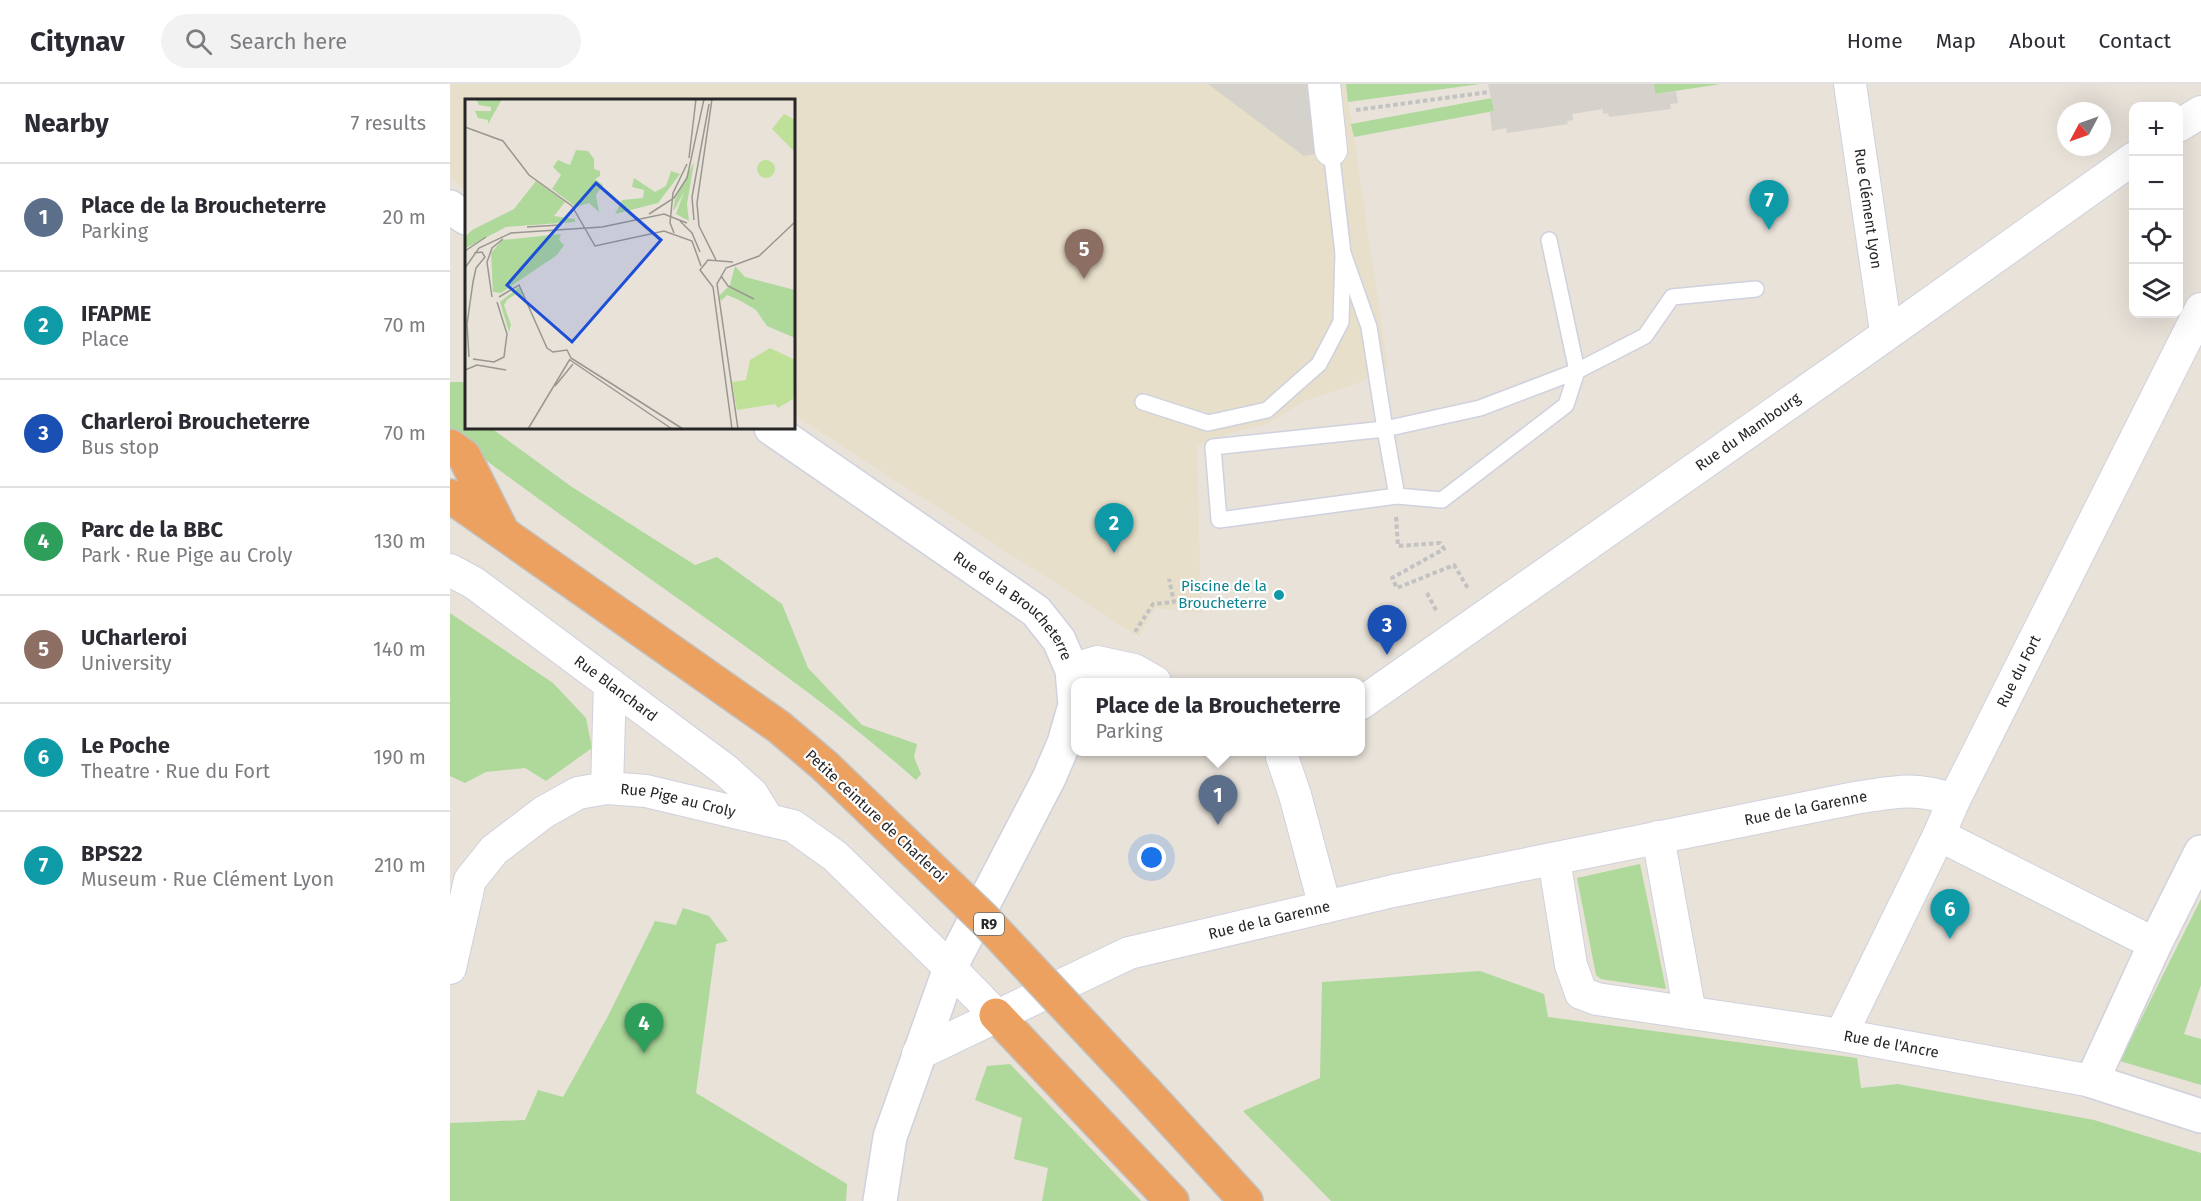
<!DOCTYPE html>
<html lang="en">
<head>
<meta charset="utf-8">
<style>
  :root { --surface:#fff; --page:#f2f2f3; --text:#2b2b33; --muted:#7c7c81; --line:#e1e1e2; --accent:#7c3aed }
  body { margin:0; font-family:"Fira Sans",sans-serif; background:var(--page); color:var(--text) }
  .controls { position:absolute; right:18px; top:18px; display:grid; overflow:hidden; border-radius:12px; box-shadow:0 6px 24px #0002 }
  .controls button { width:54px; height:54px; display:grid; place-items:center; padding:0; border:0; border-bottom:2px solid var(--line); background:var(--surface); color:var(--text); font:30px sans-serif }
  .compass { position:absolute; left:1607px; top:18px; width:54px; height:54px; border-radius:50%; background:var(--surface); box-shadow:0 6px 24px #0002; rotate:229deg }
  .you { position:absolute; left:702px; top:774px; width:21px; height:21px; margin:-15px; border:4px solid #fff; border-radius:50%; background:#1a73e8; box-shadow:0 0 0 9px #1a73e833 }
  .badge { display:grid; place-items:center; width:39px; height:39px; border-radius:50%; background:var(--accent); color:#fff; font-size:20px; font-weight:700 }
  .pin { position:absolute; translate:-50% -50px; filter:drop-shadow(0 2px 3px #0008) }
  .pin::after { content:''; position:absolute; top:32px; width:21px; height:18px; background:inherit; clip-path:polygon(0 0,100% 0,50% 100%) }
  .popup { position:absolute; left:621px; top:594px; width:294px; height:78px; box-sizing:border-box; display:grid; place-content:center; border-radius:12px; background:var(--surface); filter:drop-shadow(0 2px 4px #0005); font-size:20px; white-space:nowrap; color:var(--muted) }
  .popup b { font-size:22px; color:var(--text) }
  .popup::after { content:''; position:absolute; left:50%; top:100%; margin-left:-12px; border:12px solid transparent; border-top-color:var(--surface) }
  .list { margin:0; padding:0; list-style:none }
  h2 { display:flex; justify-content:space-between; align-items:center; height:78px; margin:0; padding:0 24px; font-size:26px }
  h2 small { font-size:20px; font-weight:400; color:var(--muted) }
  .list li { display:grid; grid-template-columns:39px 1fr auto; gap:18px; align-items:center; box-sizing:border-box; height:108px; padding:0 24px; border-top:2px solid var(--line) }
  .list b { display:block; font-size:22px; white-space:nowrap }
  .list p { margin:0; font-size:20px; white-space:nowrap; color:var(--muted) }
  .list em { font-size:20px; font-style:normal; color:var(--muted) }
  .icon { flex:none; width:33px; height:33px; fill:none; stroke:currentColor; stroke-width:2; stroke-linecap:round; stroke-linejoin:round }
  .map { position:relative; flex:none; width:1751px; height:1117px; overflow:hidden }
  header { display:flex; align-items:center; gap:36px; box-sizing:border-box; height:84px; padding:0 30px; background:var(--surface); border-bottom:2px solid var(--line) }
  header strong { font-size:28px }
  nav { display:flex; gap:33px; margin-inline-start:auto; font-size:21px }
  .search { width:420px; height:54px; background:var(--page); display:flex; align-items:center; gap:15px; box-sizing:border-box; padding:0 21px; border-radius:33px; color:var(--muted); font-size:22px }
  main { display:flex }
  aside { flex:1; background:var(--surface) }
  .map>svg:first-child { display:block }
  .education { fill:#e8dfca }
  .green { fill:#aed99b }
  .plaza { fill:#d5d1cb }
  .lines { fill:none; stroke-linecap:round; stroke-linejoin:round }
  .service-casing { stroke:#cfd1de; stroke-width:18 }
  .minor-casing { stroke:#cfd1de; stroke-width:34 }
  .tertiary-casing { stroke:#cfd1de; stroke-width:36 }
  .secondary-casing { stroke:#cfd1de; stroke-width:36 }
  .motorway-casing { stroke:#c2c2c2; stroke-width:36 }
  .path { stroke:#c2c2c2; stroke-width:4; stroke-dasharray:4.5 3; stroke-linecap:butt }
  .service { stroke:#fff; stroke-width:15 }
  .minor { stroke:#fff; stroke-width:32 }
  .tertiary { stroke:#fff; stroke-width:33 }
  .secondary { stroke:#fff; stroke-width:33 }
  .motorway { stroke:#eca160; stroke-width:33 }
  .motorway-bridge-casing { stroke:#c2c2c2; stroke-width:36; stroke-linecap:butt }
  .motorway-bridge { stroke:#eca160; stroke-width:33 }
  .culture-dot { fill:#0f9aa8; stroke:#fff; stroke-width:2 }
  .labels { text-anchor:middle; stroke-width:4.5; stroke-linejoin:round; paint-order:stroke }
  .shield { fill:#fff; stroke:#676767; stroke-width:1.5 }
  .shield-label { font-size:14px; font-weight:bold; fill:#262626 }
  .street-label { font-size:15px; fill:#262626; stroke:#fff }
  .culture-label { font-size:15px; fill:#0d838f; stroke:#fff; text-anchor:end }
  .inset-road { fill:none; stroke:#9a9791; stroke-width:1.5 }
  .view { fill:#1d4ed8; fill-opacity:0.15; stroke:#1d4ed8; stroke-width:3 }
  .inset-edge { fill:none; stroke:#262626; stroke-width:3 }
</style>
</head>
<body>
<header>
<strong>Citynav</strong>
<div class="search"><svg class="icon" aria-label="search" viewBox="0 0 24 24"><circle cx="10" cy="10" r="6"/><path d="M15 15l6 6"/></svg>Search here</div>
<nav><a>Home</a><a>Map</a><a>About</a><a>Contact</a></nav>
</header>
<main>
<aside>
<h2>Nearby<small>7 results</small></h2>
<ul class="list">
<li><span class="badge" style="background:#5c6f8a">1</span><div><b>Place de la Broucheterre</b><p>Parking</p></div><em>20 m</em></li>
<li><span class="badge" style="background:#0f9aa8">2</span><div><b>IFAPME</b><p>Place</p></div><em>70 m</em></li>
<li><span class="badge" style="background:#1a4fb4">3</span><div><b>Charleroi Broucheterre</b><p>Bus stop</p></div><em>70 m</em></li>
<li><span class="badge" style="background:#2e9e5b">4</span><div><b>Parc de la BBC</b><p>Park · Rue Pige au Croly</p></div><em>130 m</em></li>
<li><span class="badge" style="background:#8d6e63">5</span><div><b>UCharleroi</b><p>University</p></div><em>140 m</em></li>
<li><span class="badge" style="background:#0f9aa8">6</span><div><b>Le Poche</b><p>Theatre · Rue du Fort</p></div><em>190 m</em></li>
<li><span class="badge" style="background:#0f9aa8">7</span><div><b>BPS22</b><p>Museum · Rue Clément Lyon</p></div><em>210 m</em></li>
</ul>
</aside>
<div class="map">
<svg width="1751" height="1117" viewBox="0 0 1751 1117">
  <rect width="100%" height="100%" fill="#e8e2d9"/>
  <polygon class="education" points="0,0 896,0 938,285 903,301 855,317 818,339 780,349 747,362 751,529 705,524 689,553 344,331 344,16 16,16 16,106 0,93"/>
  <g class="green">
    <polygon points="896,0 1030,0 898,18"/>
    <polygon points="1204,0 1271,0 1205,10"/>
    <polygon points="1042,14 1044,27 904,53 901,40"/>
    <path d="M0,298H15L16,344H41L122,403L245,481L267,473L332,520L358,584L412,641L467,660L464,673L471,690L466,696C391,630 311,573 230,516C152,461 76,406 0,350Z"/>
    <polygon points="0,529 103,599 136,634 142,664 96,697 75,684 36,688 15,699 0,692"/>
    <polygon points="1190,780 1216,905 1151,895 1146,891 1127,794"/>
    <polygon points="1751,815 1751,901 1734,950 1751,955 1751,1001 1670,977"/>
    <polygon points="233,824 259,832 278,857 266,860 246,1009 397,1100 396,1117 0,1117 0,1039 75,1036 88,1006 113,1013 158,932 205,837 226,841"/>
    <polygon points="1030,887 1094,910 1098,933 1407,974 1411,1004 1448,1000 1644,1036 1751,1069 1751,1117 881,1117 793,1027 870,994 872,898"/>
    <polygon points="560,980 691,1117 592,1117 598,1084 564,1075 572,1034 525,1016 537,982"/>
  </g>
  <g class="plaza">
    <polygon points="758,0 860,0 872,69 854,72"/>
    <polygon points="1038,0 1204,0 1205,10 1226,7 1228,19 1220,20 1221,25 1159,33 1158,29 1153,30 1153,25 1122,30 1123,36 1117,37 1118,40 1057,49 1056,44 1042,47 1040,28 1044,27"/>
  </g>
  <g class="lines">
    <defs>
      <g id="service">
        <polyline points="893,169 919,243 935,345 763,363 769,436 947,412 935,345 1030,324 1127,287 1099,156"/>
        <polyline points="693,318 758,339 817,326 869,280 891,238 893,169 881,66"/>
        <polyline points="947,412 992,416 1116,321 1127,287 1195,252 1222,213 1306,205"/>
      </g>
      <g id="minor">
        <polyline points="874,0 881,66"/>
        <path id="s1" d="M1400,0L1436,248"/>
        <polyline points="1728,42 1751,28"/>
        <path id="s2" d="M0,486L24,499L274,685L302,710L318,736"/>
        <polyline points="622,586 647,578 684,586 705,598"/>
        <path id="s3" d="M910,620L1409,270L1684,74"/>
        <polyline points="832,673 845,711 875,823"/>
        <polyline points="157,704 160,600"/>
        <polyline points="1489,751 1705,860"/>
        <polyline points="1208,753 1240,929"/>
        <path id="s4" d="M1104,775L1121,881L1131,909L1147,915L1391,951L1642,997"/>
        <path id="s5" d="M0,884L20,796L44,766L94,728L128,709L157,704L196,707L343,742L385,772L500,884L546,931"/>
        <path id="s6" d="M1391,951L1489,751L1504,716L1751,225"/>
        <path id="s7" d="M468,970L679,869L943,807L1405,714C1445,708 1464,702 1504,716"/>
      </g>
      <polyline id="tertiary" points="1751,768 1705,860 1642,997 1751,1032"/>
      <g id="secondary">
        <polyline points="0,123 16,134"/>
        <path id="s8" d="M321,344L586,527L609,556L622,586L625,621L614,659L599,694L500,884L440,1053L430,1117"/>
      </g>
      <g id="motorway">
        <polyline points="0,362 14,372 50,443"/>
        <polyline points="0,412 329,643 375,682"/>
        <polyline points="546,931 722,1117"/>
        <polyline points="695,1007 796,1117"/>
      </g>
    </defs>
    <use href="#service" class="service-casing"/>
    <use href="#minor" class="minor-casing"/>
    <use href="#tertiary" class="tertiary-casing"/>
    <use href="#secondary" class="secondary-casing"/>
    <use href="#motorway" class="motorway-casing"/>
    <g class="path">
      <polyline points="906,26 1039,8"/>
      <polyline points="946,433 948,462 990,459 994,465 942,494 947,504 1004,481 1019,506"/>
      <polyline points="977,509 987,528"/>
      <polyline points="685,548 703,520 724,518 719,495"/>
    </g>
    <use href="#service" class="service"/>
    <use href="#minor" class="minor"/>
    <use href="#tertiary" class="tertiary"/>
    <use href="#secondary" class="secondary"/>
    <use href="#motorway" class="motorway"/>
    <defs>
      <polyline id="motorway-bridge" points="375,682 535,836 695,1007"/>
    </defs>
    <use href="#motorway-bridge" class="motorway-bridge-casing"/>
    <use href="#motorway-bridge" class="motorway-bridge"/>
  </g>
  <circle class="culture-dot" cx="829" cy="511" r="6"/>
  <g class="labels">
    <rect class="shield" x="524" y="829" width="30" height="22" rx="4.5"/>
    <g class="shield-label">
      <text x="539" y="845">R9</text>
    </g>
    <g class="street-label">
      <text dy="5" stroke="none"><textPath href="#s1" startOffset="126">Rue Clément Lyon</textPath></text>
      <text dy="5" stroke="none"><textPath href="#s3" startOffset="474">Rue du Mambourg</textPath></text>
      <text dy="5" stroke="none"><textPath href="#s8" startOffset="302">Rue de la Broucheterre</textPath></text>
      <text dy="5" stroke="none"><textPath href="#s6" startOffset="405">Rue du Fort</textPath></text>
      <text dy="5" stroke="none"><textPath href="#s2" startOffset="204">Rue Blanchard</textPath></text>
      <text dy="5" stroke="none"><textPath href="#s5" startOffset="332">Rue Pige au Croly</textPath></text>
      <text dy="5" stroke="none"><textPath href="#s7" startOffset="926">Rue de la Garenne</textPath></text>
      <text transform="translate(426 732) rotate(43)" y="5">Petite ceinture de Charleroi</text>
      <text dy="5" stroke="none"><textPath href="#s7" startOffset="378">Rue de la Garenne</textPath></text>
      <text dy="5" stroke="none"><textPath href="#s4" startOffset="452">Rue de l'Ancre</textPath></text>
    </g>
    <g class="culture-label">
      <text x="817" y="507">Piscine de la<tspan x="817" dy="17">Broucheterre</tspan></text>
    </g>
  </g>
  <g transform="translate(15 15)">
    <rect width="330" height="330" fill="#e8e2d9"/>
    <path d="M11,0H37L23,25V21L13,19L10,12H26V8L14,6ZM111,51L123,52L129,60V70L135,72V77L130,80L138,86L131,96L134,113L124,104L111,108L87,90L96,76L88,68L93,61L105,66ZM229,63L222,105L224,122L211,115L219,93L208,113L210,100ZM206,72L215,75L193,104L150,115L157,101L178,99L179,91L167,88L169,79L190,93L201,87ZM71,82L100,103L89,117L110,120V123L41,128L1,149V137L7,131L49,110ZM96,135L94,141L99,146L92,156L36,194L28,193L26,154L37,141ZM270,167L280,178L330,191V239L302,227L291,211L274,201L262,196L256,202L254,197L265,186ZM54,188L62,207L52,194L42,201L39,206L46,226L44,233L35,203Z" fill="#aed99b"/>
    <path d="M319,15L330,21V53L307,30ZM292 70a9 9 0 1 1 18 0a9 9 0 1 1-18 0ZM305,249L330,261L328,300L313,309L310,305L272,311L267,283L281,281L285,261Z" fill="#bee097"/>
    <path class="inset-road" d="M0,28L38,42L64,76L107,107L130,147L199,132L227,142L236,167M224,59L231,0M184,115L209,99L222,79L239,0M229,121L227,98L244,5M215,122L227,134L235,153M234,127L232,104L247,0M234,127L251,161M62,128L95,126M209,134L205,124L208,94L222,65M0,152L21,138M0,169L14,149L46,134L137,128L199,115L222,124M256,177L263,187L289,200M27,198L22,163L27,149L38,140M34,198L54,186L82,249L88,253L102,251L106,259M4,258L2,225L8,183L11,169L20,158L17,153L9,154M106,259L218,330M8,260L29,263L39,258L42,235L32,203M105,261L207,330M0,271L12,266L41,271M90,287L108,265M63,330L105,260M267,330L248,188L235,171L243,161L268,163M273,330L252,185L261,169L294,157L330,123"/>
    <path class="view" d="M131,84L196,141L107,243L42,186Z"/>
    <rect width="330" height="330" class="inset-edge"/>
  </g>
</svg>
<div class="controls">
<button>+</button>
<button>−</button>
<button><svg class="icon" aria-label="locate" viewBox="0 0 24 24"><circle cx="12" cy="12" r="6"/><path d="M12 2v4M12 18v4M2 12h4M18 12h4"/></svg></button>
<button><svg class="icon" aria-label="layers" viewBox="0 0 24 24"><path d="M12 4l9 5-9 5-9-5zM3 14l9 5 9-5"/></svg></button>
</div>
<svg class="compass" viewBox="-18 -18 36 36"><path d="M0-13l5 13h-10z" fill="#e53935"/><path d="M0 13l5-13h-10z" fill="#7c7c81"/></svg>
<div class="you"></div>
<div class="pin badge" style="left:768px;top:741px;background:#5c6f8a">1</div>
<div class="popup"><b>Place de la Broucheterre</b>Parking</div>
<div class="pin badge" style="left:664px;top:469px;background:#0f9aa8">2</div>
<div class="pin badge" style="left:937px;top:571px;background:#1a4fb4">3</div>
<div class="pin badge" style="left:194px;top:969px;background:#2e9e5b">4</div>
<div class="pin badge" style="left:634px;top:195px;background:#8d6e63">5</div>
<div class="pin badge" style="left:1500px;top:855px;background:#0f9aa8">6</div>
<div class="pin badge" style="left:1319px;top:146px;background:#0f9aa8">7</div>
</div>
</main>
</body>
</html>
